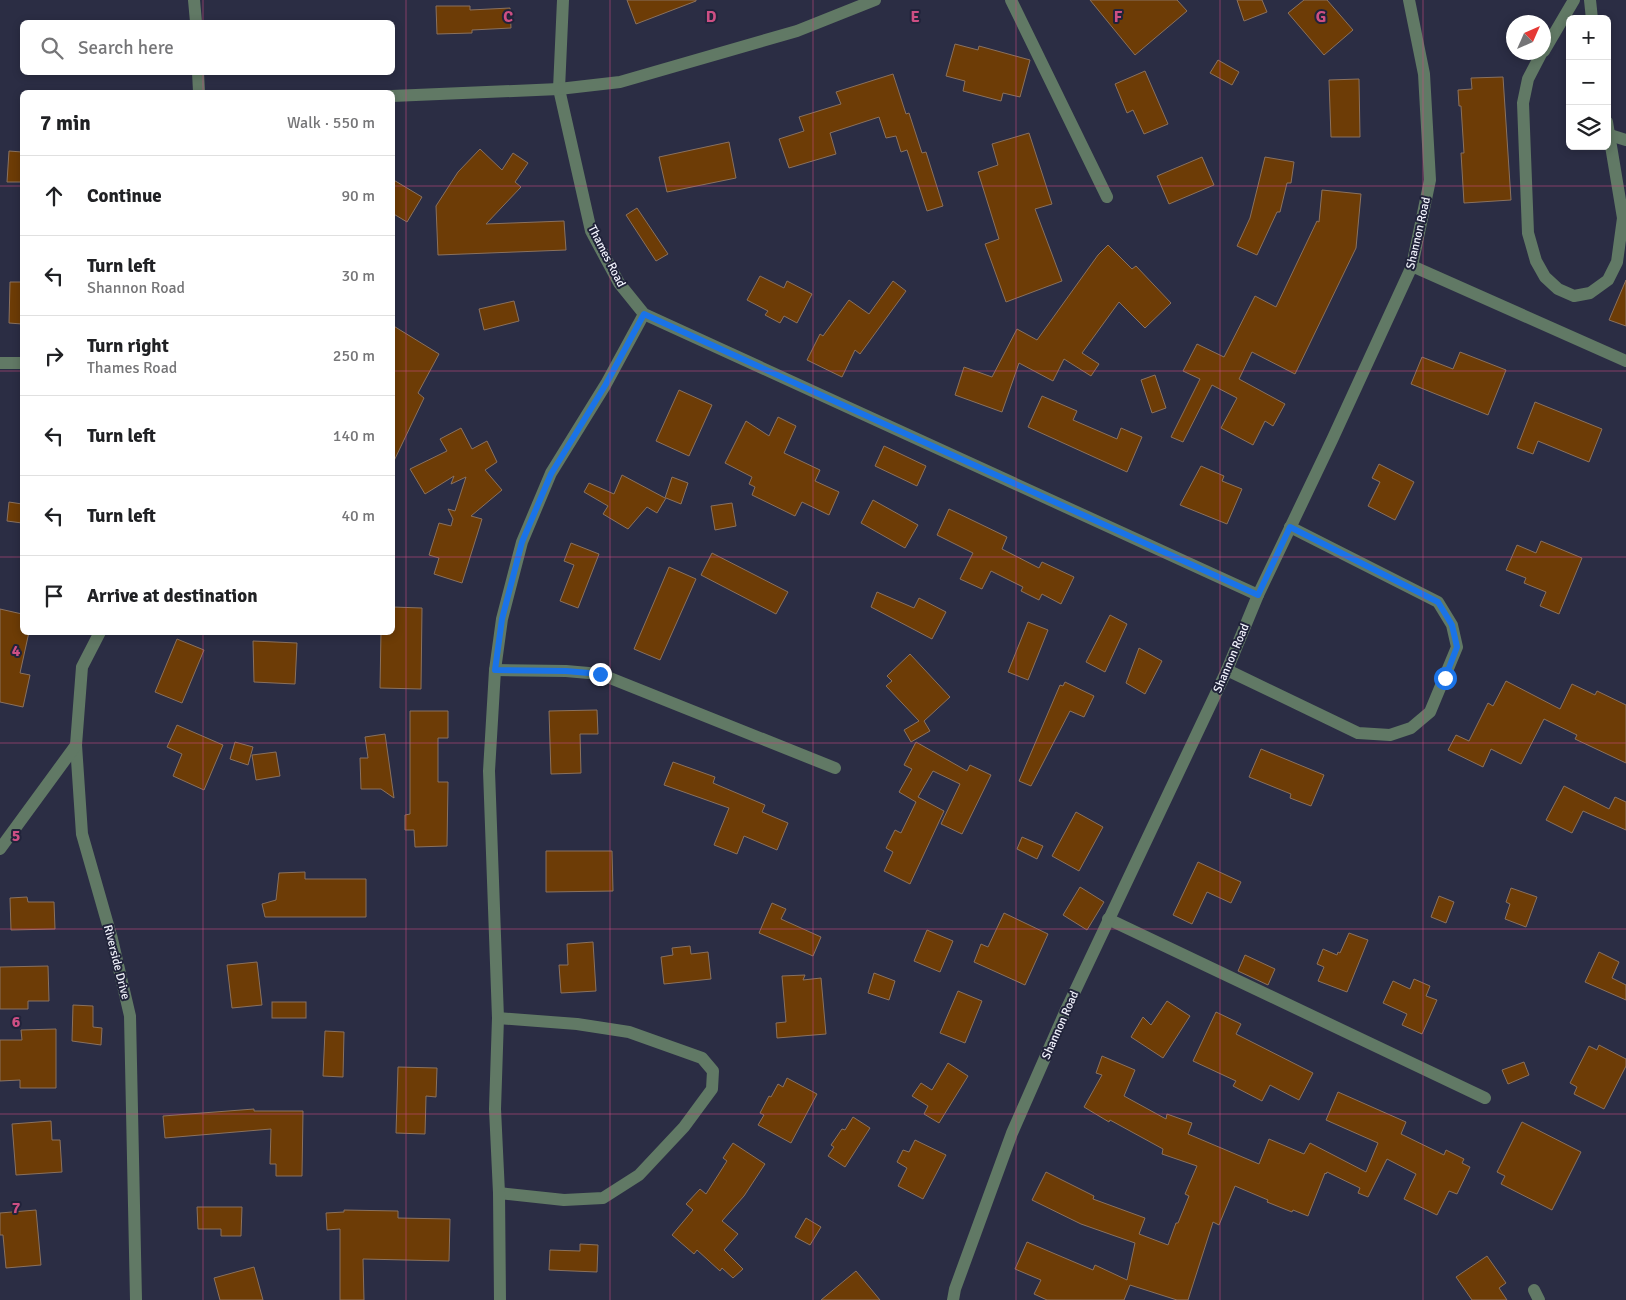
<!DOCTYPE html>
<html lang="en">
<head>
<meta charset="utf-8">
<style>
  :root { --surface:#fff; --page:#f2f2f2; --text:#202124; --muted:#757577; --line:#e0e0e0 }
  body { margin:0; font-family:Signika,sans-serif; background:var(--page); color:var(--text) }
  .controls { position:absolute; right:15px; top:15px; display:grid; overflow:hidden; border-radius:8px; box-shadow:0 2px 8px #0003 }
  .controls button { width:45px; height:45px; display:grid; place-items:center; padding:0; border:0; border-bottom:1px solid var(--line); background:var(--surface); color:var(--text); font:25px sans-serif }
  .compass { position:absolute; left:1506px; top:15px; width:45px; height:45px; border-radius:50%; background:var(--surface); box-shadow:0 2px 8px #0003; rotate:45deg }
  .stop { position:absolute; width:15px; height:15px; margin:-11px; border:4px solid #1a73e8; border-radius:50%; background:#fff }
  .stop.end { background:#1a73e8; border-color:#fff; box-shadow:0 1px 5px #0008 }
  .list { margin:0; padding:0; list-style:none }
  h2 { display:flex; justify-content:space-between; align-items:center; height:65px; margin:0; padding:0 20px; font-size:21px }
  h2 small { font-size:16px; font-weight:400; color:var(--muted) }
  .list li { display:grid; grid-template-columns:32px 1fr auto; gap:15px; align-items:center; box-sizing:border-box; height:80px; padding:0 20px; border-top:1px solid var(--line) }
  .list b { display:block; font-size:19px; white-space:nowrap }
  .list p { margin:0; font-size:16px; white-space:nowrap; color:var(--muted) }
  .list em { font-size:16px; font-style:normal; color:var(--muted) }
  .icon { flex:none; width:28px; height:28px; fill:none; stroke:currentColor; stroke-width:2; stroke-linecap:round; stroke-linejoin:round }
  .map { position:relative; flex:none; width:1626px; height:1300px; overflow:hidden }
  .search { position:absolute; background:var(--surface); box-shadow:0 2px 8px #0003; left:20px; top:20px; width:375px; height:55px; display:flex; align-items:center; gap:12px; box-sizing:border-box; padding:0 18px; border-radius:8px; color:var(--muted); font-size:19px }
  .panel { position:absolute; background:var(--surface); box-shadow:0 2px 8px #0003; left:20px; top:90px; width:375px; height:545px; border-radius:8px }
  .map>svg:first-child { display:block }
  .building { fill:#6d3c06; stroke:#8a715e }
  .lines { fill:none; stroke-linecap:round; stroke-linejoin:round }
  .street { stroke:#617965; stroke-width:12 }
  .route { stroke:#1a73e8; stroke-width:6 }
  .grid { fill:none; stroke:#ce4f84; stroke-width:1; stroke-opacity:0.55 }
  .labels { text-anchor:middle; stroke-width:4; stroke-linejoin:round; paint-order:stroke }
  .street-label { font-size:12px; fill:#f2f3fd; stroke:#21233a }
  .grid-label { font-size:16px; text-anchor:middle; font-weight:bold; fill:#ce4f84; stroke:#21233a; stroke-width:4; stroke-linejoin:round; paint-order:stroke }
</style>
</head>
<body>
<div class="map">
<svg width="1626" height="1300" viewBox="0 0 1626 1300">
  <rect width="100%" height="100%" fill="#2b2d44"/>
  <g class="building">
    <polygon points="627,0 696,0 696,1 636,24"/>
    <polygon points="1090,0 1177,0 1187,11 1135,55"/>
    <polygon points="1237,0 1262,0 1267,12 1244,21"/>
    <polygon points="1304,0 1327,0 1353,30 1324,55 1288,13"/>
    <polygon points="436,6 470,6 470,10 510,8 511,28 472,30 472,33 437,34"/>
    <polygon points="955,44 978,50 979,46 1030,60 1020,97 1003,93 1001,101 963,91 965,81 946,76"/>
    <polygon points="1218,60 1239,72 1232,85 1210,73"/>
    <polygon points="1145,71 1168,124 1144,134 1133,110 1127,113 1115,84"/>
    <polygon points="893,74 906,114 909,113 922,153 926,152 943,206 927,211 907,150 901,152 896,136 886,138 879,117 830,133 836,154 789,168 779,139 804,131 799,117 841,104 836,92"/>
    <polygon points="1503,77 1511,200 1464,203 1461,153 1464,153 1461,106 1459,106 1458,90 1472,89 1471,78"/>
    <polygon points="1359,79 1360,137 1331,137 1329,80"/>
    <polygon points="1029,133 1052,204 1035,209 1062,281 1006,302 985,244 999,239 978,172 998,165 992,144"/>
    <polygon points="729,142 736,178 667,192 659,157"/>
    <polygon points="480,149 502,170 513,153 528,163 515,182 521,187 486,224 564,221 566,250 438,255 436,206 458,172"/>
    <polygon points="9,151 22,152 22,182 7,182"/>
    <polygon points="1202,157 1214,185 1169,204 1157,176"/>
    <polygon points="1265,157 1294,162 1291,183 1287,183 1280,212 1277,212 1257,255 1237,246 1250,218"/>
    <polygon points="392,179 422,197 407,222 392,213"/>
    <polygon points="1322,190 1361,194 1356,248 1295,374 1252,352 1239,379 1285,404 1273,426 1265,421 1253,445 1221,428 1237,398 1212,385 1183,442 1171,437 1200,379 1183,371 1197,344 1224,357 1255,296 1276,307 1317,221 1319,222"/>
    <polygon points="637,208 668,254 656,261 626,215"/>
    <polygon points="1108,245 1132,269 1136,266 1171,303 1145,328 1119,302 1082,353 1099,364 1091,376 1064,359 1053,381 1019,363 1002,412 955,395 964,367 992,377 1017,329 1037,340 1098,255"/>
    <polygon points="760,276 784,288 787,281 812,294 797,323 784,316 780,323 765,315 768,311 747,300"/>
    <polygon points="1626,280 1626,326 1609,320"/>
    <polygon points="893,281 906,291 860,354 855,350 842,377 807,360 820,334 823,336 849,300 869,314"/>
    <polygon points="10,282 22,282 22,324 9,323"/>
    <polygon points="514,301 519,321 484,330 479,309"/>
    <polygon points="392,325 439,354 418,393 424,398 392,465"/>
    <polygon points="1460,352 1506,370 1488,415 1411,384 1422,357 1453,369"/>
    <polygon points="1155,375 1166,408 1152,413 1141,380"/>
    <polygon points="679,390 712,405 689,456 656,441"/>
    <polygon points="1042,396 1077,411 1073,420 1117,439 1121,428 1142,437 1127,472 1028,427"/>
    <polygon points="1535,402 1602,429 1589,462 1538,441 1533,454 1517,448"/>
    <polygon points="778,417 796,426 784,453 820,470 815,481 839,492 829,515 802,502 795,516 752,495 755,487 749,484 752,477 725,463 746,421 769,436"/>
    <polygon points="461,428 472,449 487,441 497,462 485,470 502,490 471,516 482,519 462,583 434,574 439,558 429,555 439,523 451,526 453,519 448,509 455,511 466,477 451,484 454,476 425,494 410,469 447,451 440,439"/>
    <polygon points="884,446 926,466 917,486 875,466"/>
    <polygon points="1379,464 1414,482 1395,520 1368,506 1380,482 1372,478"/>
    <polygon points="1201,466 1224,476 1222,481 1242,489 1227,524 1180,505"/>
    <polygon points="622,475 665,498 672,477 688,483 681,504 666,498 657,513 647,507 628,529 603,514 608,506 584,492 589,483 614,494"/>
    <polygon points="873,500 918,525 905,548 861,523"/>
    <polygon points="9,502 22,504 22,523 7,521"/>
    <polygon points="732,503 736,526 715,530 711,506"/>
    <polygon points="949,509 1007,537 1002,549 1039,568 1042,562 1074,577 1061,604 1042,594 1039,600 1021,591 1023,587 991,571 982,589 960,579 973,553 937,535"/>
    <polygon points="1541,541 1582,558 1559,614 1540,606 1546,592 1524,583 1526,578 1506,570 1517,545 1536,553"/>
    <polygon points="571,543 599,554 578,608 560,601 574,565 564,561"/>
    <polygon points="712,553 788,592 776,614 701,575"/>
    <polygon points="669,567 696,579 660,660 634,649"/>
    <polygon points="877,592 914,608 919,598 946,612 932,639 871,607"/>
    <polygon points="392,607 422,608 421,689 380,688 381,632 392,632"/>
    <polygon points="0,609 22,614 22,632 29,632 20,673 30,675 23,707 0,702"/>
    <polygon points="1110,615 1127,624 1105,672 1086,662"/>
    <polygon points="1028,622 1048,630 1028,680 1008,672"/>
    <polygon points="177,639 204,650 182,703 155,692"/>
    <polygon points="253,641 297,643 295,684 254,682"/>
    <polygon points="1139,648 1162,661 1145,694 1126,683"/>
    <polygon points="910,654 950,697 924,721 930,731 911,742 904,730 919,721 886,686 892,681 887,676"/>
    <polygon points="1506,681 1560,709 1572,684 1595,695 1597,691 1626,705 1626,763 1575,739 1577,735 1544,719 1521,764 1491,749 1483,767 1448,750 1456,735 1469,741 1488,703 1493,706"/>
    <polygon points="1065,682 1094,696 1084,717 1070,711 1031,786 1019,781 1060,685 1063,686"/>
    <polygon points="597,710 598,734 580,734 581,773 551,774 549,711"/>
    <polygon points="410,711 448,711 448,738 438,738 438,782 448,782 447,846 415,847 414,830 405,830 405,815 410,814"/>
    <polygon points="177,725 223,745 204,790 173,776 182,754 167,747"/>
    <polygon points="385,734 394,798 381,789 361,789 360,758 368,758 365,737"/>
    <polygon points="235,742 253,747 248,765 230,759"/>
    <polygon points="916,742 967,771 970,765 991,775 962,834 941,824 960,784 933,771 918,797 944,811 910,884 884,871 893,852 886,848 895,830 901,833 916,802 899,792 912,769 904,765"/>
    <polygon points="1261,749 1324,775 1311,806 1290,798 1291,794 1249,777"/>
    <polygon points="276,752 280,776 256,780 252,755"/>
    <polygon points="673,762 715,777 713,783 765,805 762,812 788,823 777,850 744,836 737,854 714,845 729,808 664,785"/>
    <polygon points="1564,786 1609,809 1615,797 1626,802 1626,830 1583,811 1572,833 1546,820"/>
    <polygon points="1076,812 1103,827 1079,871 1052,856"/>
    <polygon points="1022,837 1043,846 1037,859 1017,849"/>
    <polygon points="546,851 612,851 613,891 546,892"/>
    <polygon points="1198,862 1241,882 1231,903 1207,892 1192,924 1173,915"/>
    <polygon points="305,872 305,879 366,879 366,917 265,917 262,904 276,900 279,873"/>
    <polygon points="1080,887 1104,902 1087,930 1063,915"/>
    <polygon points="1511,888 1537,897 1526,927 1505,919 1510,904 1506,902"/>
    <polygon points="1439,896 1454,902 1446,923 1431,917"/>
    <polygon points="27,897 28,902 54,902 55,929 11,930 10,898"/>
    <polygon points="772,903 786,909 781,919 821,937 813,956 759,933"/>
    <polygon points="1004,913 1048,934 1025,985 974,962 981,944 988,947"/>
    <polygon points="927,930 953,941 940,972 914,961"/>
    <polygon points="1349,933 1368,940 1347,992 1318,981 1324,967 1317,964 1323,949 1337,955 1338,952 1340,953"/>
    <polygon points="593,942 596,991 561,993 559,965 568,965 567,944"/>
    <polygon points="690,946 691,954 708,952 711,979 664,984 661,957 673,955 672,948"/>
    <polygon points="1599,952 1619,962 1612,978 1626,985 1626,1000 1585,982"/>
    <polygon points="1245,955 1275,969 1268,985 1238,971"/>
    <polygon points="257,962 262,1005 232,1008 227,965"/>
    <polygon points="48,966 49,1001 28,1001 28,1009 0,1009 0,967"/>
    <polygon points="874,973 895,981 889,1000 868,993"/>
    <polygon points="805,975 803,980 821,978 826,1034 777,1038 776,1023 786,1022 782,976"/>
    <polygon points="1414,979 1430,986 1426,996 1437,1000 1422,1034 1402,1025 1407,1014 1383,1003 1393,981 1410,989"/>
    <polygon points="958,991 982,1001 965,1043 940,1033"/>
    <polygon points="1167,1001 1190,1016 1163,1058 1131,1037 1143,1017 1151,1025"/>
    <rect x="272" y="1002" width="34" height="16"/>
    <polygon points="73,1005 93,1006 93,1027 102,1028 101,1045 72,1041"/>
    <polygon points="1216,1012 1241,1024 1236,1034 1313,1073 1299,1100 1270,1085 1262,1101 1233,1086 1236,1081 1193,1061"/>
    <polygon points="56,1029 56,1088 20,1088 20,1080 0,1081 0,1040 22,1040 21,1030"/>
    <polygon points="325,1031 344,1032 343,1077 323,1076"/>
    <polygon points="1599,1045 1626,1059 1626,1066 1604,1109 1574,1094 1577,1087 1570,1083 1589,1046 1597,1050"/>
    <polygon points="1102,1056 1135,1070 1124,1096 1166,1119 1167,1114 1192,1123 1188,1134 1259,1164 1269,1139 1304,1154 1310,1143 1366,1172 1378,1143 1326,1120 1338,1092 1406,1122 1401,1134 1444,1155 1446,1150 1464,1159 1462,1163 1470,1167 1457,1194 1449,1191 1437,1215 1404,1199 1416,1174 1387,1159 1368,1197 1358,1193 1360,1188 1327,1172 1326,1174 1325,1173 1308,1216 1293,1210 1292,1212 1267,1202 1268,1200 1235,1186 1219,1225 1213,1222 1188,1300 1177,1300 1130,1285 1124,1300 1047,1300 1034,1294 1041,1280 1015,1269 1027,1242 1093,1270 1095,1265 1127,1280 1135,1243 1081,1224 1032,1200 1046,1172 1094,1196 1093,1199 1145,1218 1139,1234 1168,1245 1176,1223 1178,1223 1189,1196 1185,1194 1197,1166 1162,1154 1163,1149 1110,1120 1109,1122 1084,1107 1102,1075 1096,1073"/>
    <polygon points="1524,1062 1529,1075 1508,1084 1502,1070"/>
    <polygon points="948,1063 968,1076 939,1123 924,1114 928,1106 912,1096 921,1083 932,1090"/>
    <polygon points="398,1067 437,1068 436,1097 426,1096 425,1134 396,1133"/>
    <polygon points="787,1078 817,1094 791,1143 758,1125 764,1115 760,1113 769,1096 771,1097 778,1084 783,1087"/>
    <polygon points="254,1109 254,1111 303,1111 302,1176 276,1176 276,1164 270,1164 271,1129 165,1138 163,1116"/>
    <polygon points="853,1117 870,1128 845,1167 828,1156 834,1147 831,1145 842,1129 845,1130"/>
    <polygon points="51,1121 52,1140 60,1140 62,1172 16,1175 12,1124"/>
    <polygon points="1522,1122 1581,1152 1552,1210 1501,1184 1505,1176 1497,1172"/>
    <polygon points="915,1140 946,1155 923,1199 898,1186 907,1168 897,1162 903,1150 909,1152"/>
    <polygon points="733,1143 765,1164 744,1196 722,1221 738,1234 724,1250 743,1269 733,1278 722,1268 720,1271 697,1250 694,1254 672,1235 693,1210 686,1204 700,1189 706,1194 727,1161 723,1158"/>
    <polygon points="197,1207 242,1207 241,1236 221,1236 221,1229 198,1229"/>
    <polygon points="36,1210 41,1265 6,1268 3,1235 0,1235 0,1213"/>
    <polygon points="344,1210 398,1211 398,1218 450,1219 449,1261 363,1259 364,1300 340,1300 340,1229 327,1230 326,1213 344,1212"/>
    <polygon points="806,1218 821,1227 810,1245 795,1237"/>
    <polygon points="580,1244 598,1245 597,1272 549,1270 550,1250 580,1251"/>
    <polygon points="1487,1256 1506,1283 1499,1288 1507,1300 1472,1300 1456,1277"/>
    <polygon points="254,1267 263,1300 220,1300 214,1278"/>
    <polygon points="856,1271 880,1300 821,1300"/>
  </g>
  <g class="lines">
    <g class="street">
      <polyline points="194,0 196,22"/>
      <polyline points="563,0 559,89 591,231 619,283 644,314 1258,595"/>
      <polyline points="1011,0 1107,197"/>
      <polyline points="1590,0 1592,19"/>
      <polyline points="1544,51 1574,0"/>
      <polyline points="1542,52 1528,79 1523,103 1528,233 1536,261 1545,277 1558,289 1574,296 1590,293 1608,280 1617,262 1623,218 1607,122"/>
      <polyline points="198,72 199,92"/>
      <polyline points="392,96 559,89 620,82 797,31 875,0"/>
      <polyline points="1610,135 1626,140"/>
      <polyline points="1412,266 1626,361"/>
      <polyline points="0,363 22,363"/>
      <polyline points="100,632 82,667 76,745 82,834 112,939 130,1016 136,1300"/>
      <polyline points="495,670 566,671 600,674 835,768"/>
      <polyline points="1227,670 1358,733 1390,735 1411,728 1430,712 1457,647 1452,625 1438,602 1290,527"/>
      <polyline points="0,849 76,745"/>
      <polyline points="1108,919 1485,1098"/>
      <polyline points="498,1018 577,1024 629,1032 702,1058 713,1071 712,1089 684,1127 639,1175 603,1198 564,1200 499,1193"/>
      <polyline points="1534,1290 1539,1300"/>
      <polyline points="500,1300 499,1193 495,1109 498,1018 489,771 495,670 502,619 522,542 551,473 606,384 644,314"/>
      <polyline points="953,1300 955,1289 1012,1133 1066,1010 1227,670 1258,595 1332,440 1412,266 1430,180 1424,74 1409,0"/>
    </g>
  </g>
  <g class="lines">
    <polyline class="route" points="600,674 566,671 495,670 502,619 522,542 551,474 606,384 644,314 1258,595 1290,527 1438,602 1452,625 1457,647 1445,678"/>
  </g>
  <path class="grid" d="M203,0V22M406,0V1300M610,0V1300M813,0V1300M1016,0V1300M1220,0V1300M1423,0V1300M203,72V92M0,186H22M392,186H1626M0,371H22M392,371H1626M0,557H22M392,557H1626M203,632V1300M0,743H1626M0,929H1626M0,1114H1626"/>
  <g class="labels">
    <g class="street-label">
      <text transform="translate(1418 233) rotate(-77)" y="4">Shannon Road</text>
      <text transform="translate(607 256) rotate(63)" y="4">Thames Road</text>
      <text transform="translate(1231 658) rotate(-67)" y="4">Shannon Road</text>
      <text transform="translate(117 962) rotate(76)" y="4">Riverside Drive</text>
      <text transform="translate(1060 1025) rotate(-66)" y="4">Shannon Road</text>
    </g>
  </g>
  <g class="grid-label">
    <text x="508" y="22">C</text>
    <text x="711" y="22">D</text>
    <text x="915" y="22">E</text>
    <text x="1118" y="22">F</text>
    <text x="1321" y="22">G</text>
    <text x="16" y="656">4</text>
    <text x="16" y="841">5</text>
    <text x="16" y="1027">6</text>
    <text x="16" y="1213">7</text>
  </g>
</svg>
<div class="controls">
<button>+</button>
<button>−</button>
<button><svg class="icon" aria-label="layers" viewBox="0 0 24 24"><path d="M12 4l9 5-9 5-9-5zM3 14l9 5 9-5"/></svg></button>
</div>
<svg class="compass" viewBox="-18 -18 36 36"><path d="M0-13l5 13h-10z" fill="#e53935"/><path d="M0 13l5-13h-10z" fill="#757577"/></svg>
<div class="stop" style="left:1445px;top:678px"></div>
<div class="stop end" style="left:600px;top:674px"></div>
<div class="search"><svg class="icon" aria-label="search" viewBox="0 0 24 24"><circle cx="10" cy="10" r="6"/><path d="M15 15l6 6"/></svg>Search here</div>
<section class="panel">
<h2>7 min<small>Walk · 550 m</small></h2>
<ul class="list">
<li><svg class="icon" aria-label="ahead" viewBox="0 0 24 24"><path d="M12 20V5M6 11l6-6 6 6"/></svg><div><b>Continue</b></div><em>90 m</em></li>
<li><svg class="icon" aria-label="left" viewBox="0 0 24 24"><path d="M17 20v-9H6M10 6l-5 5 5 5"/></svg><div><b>Turn left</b><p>Shannon Road</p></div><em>30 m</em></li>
<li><svg class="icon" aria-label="right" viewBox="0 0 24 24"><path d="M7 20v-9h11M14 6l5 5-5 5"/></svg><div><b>Turn right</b><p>Thames Road</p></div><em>250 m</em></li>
<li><svg class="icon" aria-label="left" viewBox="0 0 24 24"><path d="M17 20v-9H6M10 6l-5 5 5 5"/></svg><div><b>Turn left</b></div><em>140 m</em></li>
<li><svg class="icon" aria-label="left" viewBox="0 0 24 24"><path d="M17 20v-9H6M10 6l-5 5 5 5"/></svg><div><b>Turn left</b></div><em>40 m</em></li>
<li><svg class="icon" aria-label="arrive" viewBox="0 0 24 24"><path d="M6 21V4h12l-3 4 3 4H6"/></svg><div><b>Arrive at destination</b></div></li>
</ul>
</section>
</div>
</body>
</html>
